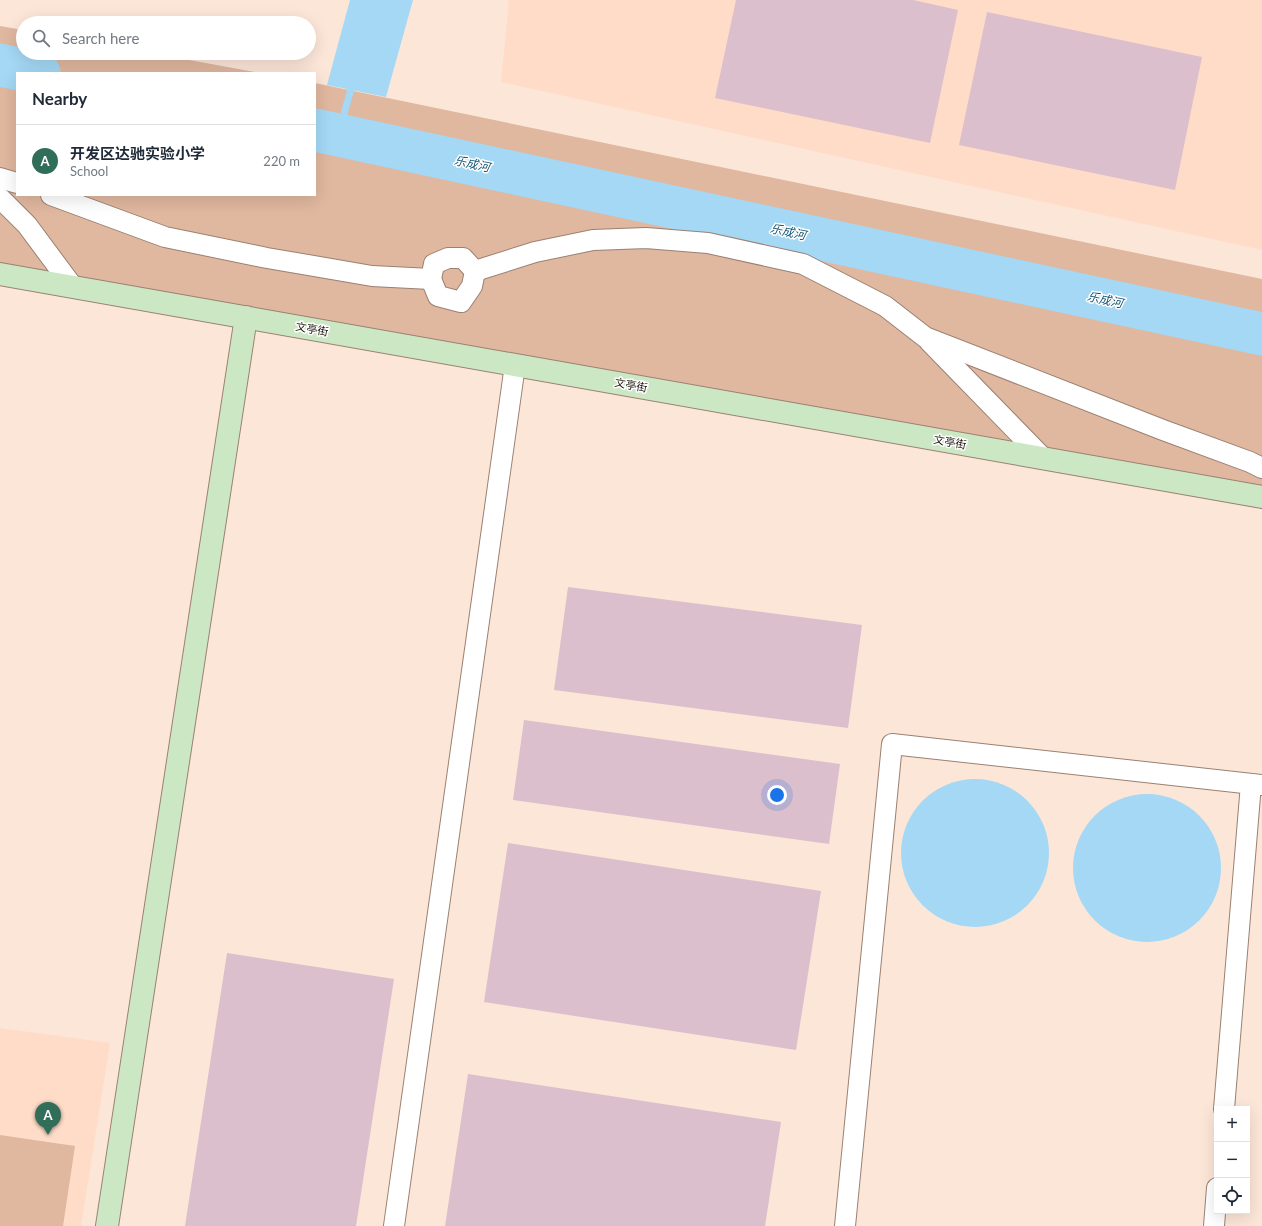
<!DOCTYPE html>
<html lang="en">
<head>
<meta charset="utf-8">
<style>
  :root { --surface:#fff; --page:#f2f2f3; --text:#1f2937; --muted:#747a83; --line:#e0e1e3; --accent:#306e5a }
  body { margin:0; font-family:Lato,"Noto Sans SC",sans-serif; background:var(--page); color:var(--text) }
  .controls { position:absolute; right:12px; bottom:12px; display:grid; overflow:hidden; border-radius:0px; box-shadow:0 4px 16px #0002 }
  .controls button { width:36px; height:36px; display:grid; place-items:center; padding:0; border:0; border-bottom:1px solid var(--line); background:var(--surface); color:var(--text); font:20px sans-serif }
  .you { position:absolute; left:777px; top:795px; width:14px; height:14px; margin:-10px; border:3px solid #fff; border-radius:50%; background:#1a73e8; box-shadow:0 0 0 6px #1a73e833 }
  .badge { display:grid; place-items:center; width:26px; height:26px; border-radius:50%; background:var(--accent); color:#fff; font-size:13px; font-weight:700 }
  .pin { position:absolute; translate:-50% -33px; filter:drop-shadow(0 1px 2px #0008) }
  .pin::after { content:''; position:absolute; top:21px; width:14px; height:12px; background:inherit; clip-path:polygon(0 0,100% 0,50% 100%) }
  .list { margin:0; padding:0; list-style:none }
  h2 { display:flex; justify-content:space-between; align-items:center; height:52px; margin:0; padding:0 16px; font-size:17px }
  h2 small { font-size:13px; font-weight:400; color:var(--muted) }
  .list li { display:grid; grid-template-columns:26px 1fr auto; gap:12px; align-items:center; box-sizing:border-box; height:72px; padding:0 16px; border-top:1px solid var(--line) }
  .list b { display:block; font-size:15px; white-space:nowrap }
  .list p { margin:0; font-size:13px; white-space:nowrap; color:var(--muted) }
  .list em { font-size:13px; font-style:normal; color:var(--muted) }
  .icon { flex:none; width:22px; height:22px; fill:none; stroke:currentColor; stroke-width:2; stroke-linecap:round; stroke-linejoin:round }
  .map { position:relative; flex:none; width:1262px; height:1226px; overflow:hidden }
  .search { position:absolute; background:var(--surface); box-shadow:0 4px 16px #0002; left:16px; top:16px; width:300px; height:44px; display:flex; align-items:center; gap:10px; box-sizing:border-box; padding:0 14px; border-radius:22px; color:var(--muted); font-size:15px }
  .panel { position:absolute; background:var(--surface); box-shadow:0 4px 16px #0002; left:16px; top:72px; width:300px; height:124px; border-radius:0px }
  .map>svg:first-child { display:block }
  .built { fill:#ffdcc7 }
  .green { fill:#e0b79f }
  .water { fill:#a4d8f5 }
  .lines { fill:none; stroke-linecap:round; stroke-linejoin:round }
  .stream { stroke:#a4d8f5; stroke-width:7 }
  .river { stroke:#a4d8f5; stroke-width:43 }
  .building { fill:#dcbfcc }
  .street-casing { stroke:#9a8172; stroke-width:22 }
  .secondary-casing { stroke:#9a8172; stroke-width:24 }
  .street { stroke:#fff; stroke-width:20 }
  .secondary { stroke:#cce7c4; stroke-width:22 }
  .labels { text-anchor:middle; stroke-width:3; stroke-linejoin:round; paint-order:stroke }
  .street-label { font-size:11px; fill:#1d140e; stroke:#fff }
  .water-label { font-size:12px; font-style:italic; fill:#155572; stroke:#fff }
</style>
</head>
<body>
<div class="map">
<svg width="1262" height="1226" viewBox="0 0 1262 1226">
  <rect width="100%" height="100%" fill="#fce6d8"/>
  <g class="built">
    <polygon points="509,0 1262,0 1262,250 501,82"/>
    <polygon points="0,1028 110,1043 81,1226 0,1226"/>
  </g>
  <g class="green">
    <polygon points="0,26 23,30 23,53 151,53 260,73 17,73 17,195 315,195 315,83 1262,279 1262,498 0,274"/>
    <polygon points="0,1135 75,1146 63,1226 0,1226"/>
  </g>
  <g class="water">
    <polygon points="350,0 413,0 386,97 327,85"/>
    <circle cx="975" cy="853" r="74"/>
    <circle cx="1147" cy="868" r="74"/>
  </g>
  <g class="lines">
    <polyline class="stream" points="338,135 353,82"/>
    <g class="river">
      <polyline points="0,65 39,73"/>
      <polyline points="315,130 1262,334"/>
    </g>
  </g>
  <g class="building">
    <polygon points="736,0 913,0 958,10 930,143 715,98"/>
    <polygon points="987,12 1202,57 1175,190 959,145"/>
    <polygon points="568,587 862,625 848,728 554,690"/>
    <polygon points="524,720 840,764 829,844 513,800"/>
    <polygon points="508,843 821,891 796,1050 484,1002"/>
    <polygon points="227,953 394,979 356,1226 185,1226"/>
    <polygon points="468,1074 781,1122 765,1226 445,1226"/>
  </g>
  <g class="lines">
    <defs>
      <g id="street">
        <polyline points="0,178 17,183"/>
        <polyline points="51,195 165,237 267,258 372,276 431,279"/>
        <polyline points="0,198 27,225 73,287"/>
        <polygon points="448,258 463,258 475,271 472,286 461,302 438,296 431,279 434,264"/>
        <polyline points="475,271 535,252 593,240 646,238 708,243 803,264 885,306 925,337 1163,430 1250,462 1262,468"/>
        <polyline points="929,341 1043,458"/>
        <polyline points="1224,1109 1251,784"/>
        <polyline points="394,1226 515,365"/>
        <polyline points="845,1226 892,744 1262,785"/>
        <polyline points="1214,1226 1217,1188"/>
      </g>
      <g id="secondary">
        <polyline points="0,274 1262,497"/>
        <polyline points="107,1226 246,317"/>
      </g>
    </defs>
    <use href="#street" class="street-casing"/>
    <use href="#secondary" class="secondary-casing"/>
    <use href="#street" class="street"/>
    <use href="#secondary" class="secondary"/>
  </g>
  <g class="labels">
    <g class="street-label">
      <text transform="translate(312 329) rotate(10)" y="4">文亭街</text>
      <text transform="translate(631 385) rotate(10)" y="4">文亭街</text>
      <text transform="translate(950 442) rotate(10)" y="4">文亭街</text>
    </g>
    <g class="water-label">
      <text transform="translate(472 164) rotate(12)" y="4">乐成河</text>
      <text transform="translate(788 232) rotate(12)" y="4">乐成河</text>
      <text transform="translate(1105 300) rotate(12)" y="4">乐成河</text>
    </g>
  </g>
</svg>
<div class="controls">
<button>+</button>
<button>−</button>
<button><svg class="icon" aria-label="locate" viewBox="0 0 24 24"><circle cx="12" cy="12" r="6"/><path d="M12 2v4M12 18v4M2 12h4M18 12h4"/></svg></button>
</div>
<div class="you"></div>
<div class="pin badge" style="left:48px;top:1135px">A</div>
<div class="search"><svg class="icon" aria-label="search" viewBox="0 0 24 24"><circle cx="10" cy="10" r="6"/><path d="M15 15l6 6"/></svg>Search here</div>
<section class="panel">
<h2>Nearby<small></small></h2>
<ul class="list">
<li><span class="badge">A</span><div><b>开发区达驰实验小学</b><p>School</p></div><em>220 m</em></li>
</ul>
</section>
</div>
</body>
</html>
